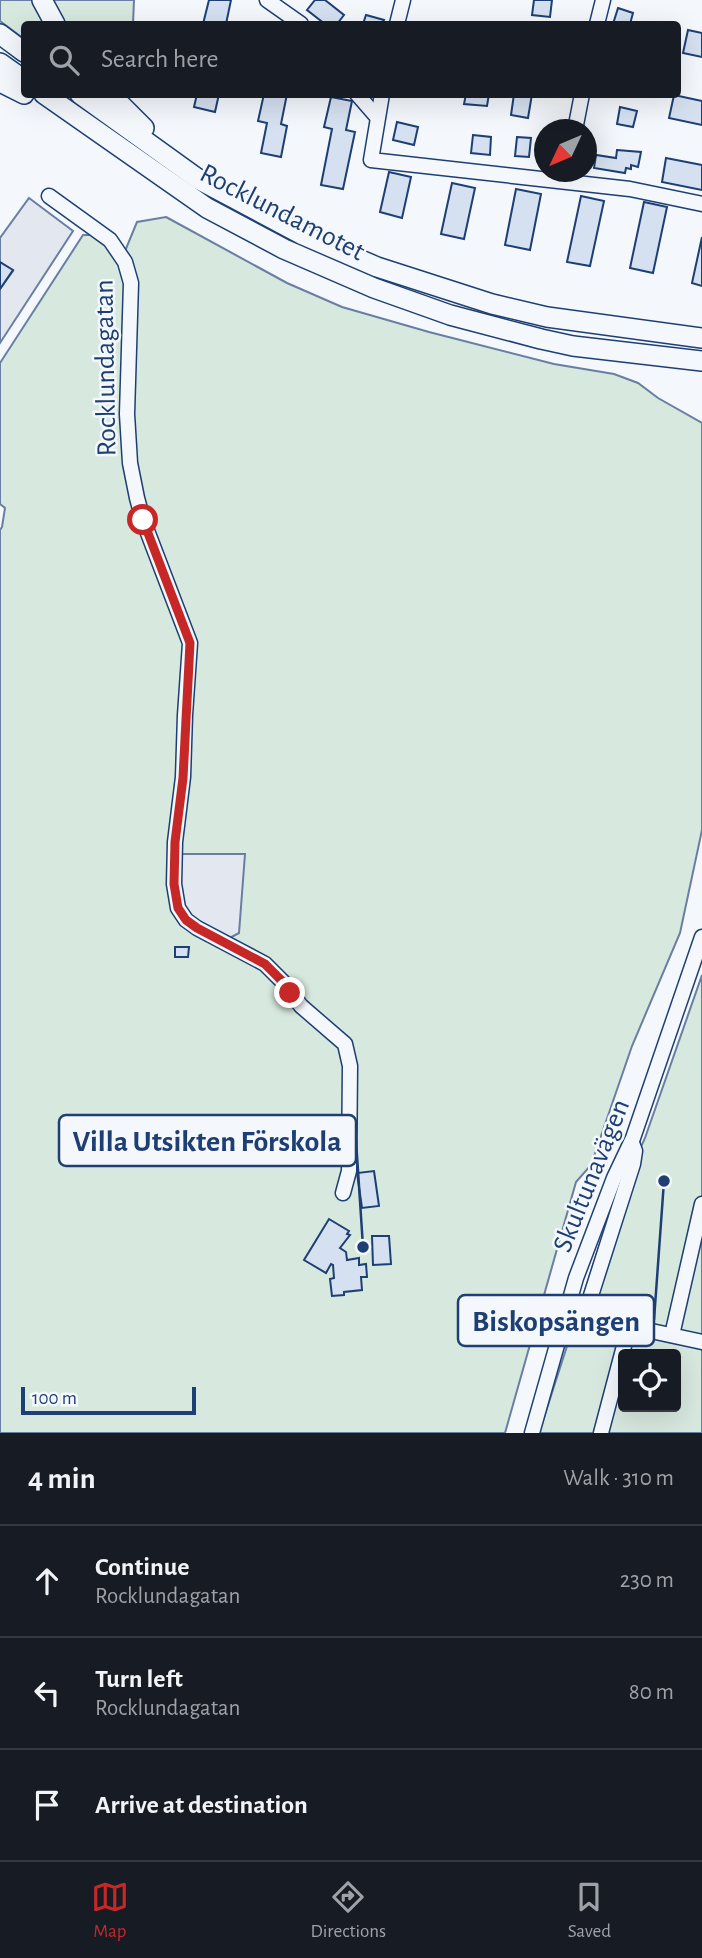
<!DOCTYPE html>
<html lang="en">
<head>
<meta charset="utf-8">
<style>
  :root { --surface:#171b24; --page:#20242c; --text:#f1f3f6; --muted:#9ea1a6; --line:#363941; --accent:#c62828 }
  body { margin:0; font-family:"Alegreya Sans",sans-serif; background:var(--page); color:var(--text) }
  .controls { position:absolute; right:21px; bottom:21px; display:grid; overflow:hidden; border-radius:7px; box-shadow:0 7px 28px #0002 }
  .controls button { width:63px; height:63px; display:grid; place-items:center; padding:0; border:0; border-bottom:2px solid var(--line); background:var(--surface); color:var(--text); font:35px sans-serif }
  .compass { position:absolute; left:534px; top:119px; width:63px; height:63px; border-radius:50%; background:var(--surface); box-shadow:0 7px 28px #0002; rotate:226deg }
  .scale { position:absolute; left:21px; bottom:18px; width:175px; box-sizing:border-box; padding-left:7px; border:4px solid #1d3f73; border-top:0; font-size:19px; line-height:24px; white-space:nowrap; color:#1d3f73; -webkit-text-stroke:5px #f4f7fb; paint-order:stroke }
  .stop { position:absolute; width:21px; height:21px; margin:-16px; border:5px solid #c62828; border-radius:50%; background:#fff }
  .stop.end { background:#c62828; border-color:#fff; box-shadow:0 2px 7px #0008 }
  .list { margin:0; padding:0; list-style:none }
  h2 { display:flex; justify-content:space-between; align-items:center; height:91px; margin:0; padding:0 28px; font-size:30px }
  h2 small { font-size:23px; font-weight:400; color:var(--muted) }
  .list li { display:grid; grid-template-columns:46px 1fr auto; gap:21px; align-items:center; box-sizing:border-box; height:112px; padding:0 28px; border-top:2px solid var(--line) }
  .list b { display:block; font-size:26px; white-space:nowrap }
  .list p { margin:0; font-size:23px; white-space:nowrap; color:var(--muted) }
  .list em { font-size:23px; font-style:normal; color:var(--muted) }
  .icon { flex:none; width:38px; height:38px; fill:none; stroke:currentColor; stroke-width:2; stroke-linecap:round; stroke-linejoin:round }
  .map { position:relative; flex:none; width:702px; height:1433px; overflow:hidden }
  .search { position:absolute; background:var(--surface); box-shadow:0 7px 28px #0002; left:21px; right:21px; top:21px; height:77px; display:flex; align-items:center; gap:18px; box-sizing:border-box; padding:0 24px; border-radius:7px; color:var(--muted); font-size:26px }
  .sheet { height:427px; background:var(--surface) }
  nav { display:flex; justify-content:space-around; align-items:center; box-sizing:border-box; height:98px; border-top:2px solid var(--line); background:var(--surface); font-size:19px; color:var(--muted) }
  nav a { display:grid; justify-items:center; gap:4px }
  nav .on { color:var(--accent) }
  .map>svg:first-child { display:block }
  .green { fill:#d7e8df; stroke:#687fa3; stroke-width:2; fill-rule:evenodd }
  .parking { fill:#e3e8f0; stroke:#687fa3; stroke-width:2 }
  .building { fill:#d5e0f0; stroke:#1d3f73; stroke-width:2 }
  .lines { fill:none; stroke-linecap:round; stroke-linejoin:round }
  .minor-casing { stroke:#1d3f73; stroke-width:17 }
  .highway-casing { stroke:#1d3f73; stroke-width:22 }
  .minor { stroke:#f4f7fb; stroke-width:14 }
  .highway { stroke:#f4f7fb; stroke-width:19 }
  .route { stroke:#c62828; stroke-width:9 }
  .labels { text-anchor:middle; stroke-width:5; stroke-linejoin:round; paint-order:stroke }
  .street-label { font-size:28px; fill:#1d3f73; stroke:#f4f7fb }
  .leader { fill:none; stroke:#1d3f73; stroke-width:2.5 }
  .callout-dot { fill:#1d3f73; stroke:#f4f7fb; stroke-width:2.5 }
  .callout { fill:#f4f7fb; stroke:#1d3f73; stroke-width:2.5 }
  .callout-label { font-size:30px; text-anchor:middle; font-weight:bold; fill:#1d3f73 }
</style>
</head>
<body>
<div class="map">
<svg width="702" height="1433" viewBox="0 0 702 1433">
  <rect width="100%" height="100%" fill="#f4f7fb"/>
  <g class="green">
    <polygon points="0,0 34,0 46,24 24,24 24,39 0,21"/>
    <polygon points="50,0 134,0 133,24 63,24"/>
    <polygon points="166,217 287,283 342,307 429,332 554,364 614,374 638,383 658,398 702,423 702,830 680,933 632,1046 591,1165 576,1182 505,1433 0,1433 0,530 2,527 5,508 0,504 0,363 83,235 104,235 123,256 137,222"/>
    <path d="M702,975V1433H539L606,1225L645,1138ZM623,1354H676V1407H623Z"/>
  </g>
  <g class="parking">
    <polygon points="29,198 73,231 0,343 0,289 13,271 0,262 0,238"/>
    <polygon points="178,854 245,854 239,933 222,942 187,918 176,896"/>
  </g>
  <g class="building">
    <polygon points="209,0 231,0 226,24 203,24"/>
    <polygon points="315,0 325,0 344,15 337,24 325,24 307,10"/>
    <polygon points="534,0 552,0 550,17 532,15"/>
    <polygon points="618,8 633,13 630,24 613,24"/>
    <polygon points="366,15 384,20 382,24 363,24"/>
    <polygon points="688,30 702,33 702,57 683,53"/>
    <polygon points="197,94 219,94 215,112 194,107"/>
    <polygon points="264,94 287,94 281,124 287,126 281,157 261,153 267,123 258,121"/>
    <polygon points="466,94 489,94 487,106 464,104"/>
    <polygon points="514,94 532,94 528,118 511,115"/>
    <polygon points="674,95 702,101 702,125 669,118"/>
    <polygon points="331,97 352,101 346,130 355,132 343,189 321,185 332,129 324,127"/>
    <polygon points="620,107 637,111 633,127 617,124"/>
    <polygon points="397,122 418,127 414,145 393,140"/>
    <polygon points="473,135 491,137 490,155 471,153"/>
    <polygon points="517,137 531,138 529,157 515,156"/>
    <polygon points="617,150 641,152 638,167 631,165 631,169 626,168 625,173 594,168 596,155 616,158"/>
    <polygon points="666,158 702,165 702,190 662,182"/>
    <polygon points="389,172 411,177 402,218 380,212"/>
    <polygon points="452,183 475,188 464,239 441,234"/>
    <polygon points="516,189 541,194 530,250 505,245"/>
    <polygon points="581,196 604,201 590,266 567,262"/>
    <polygon points="644,202 667,207 653,273 630,268"/>
    <polygon points="702,237 702,286 692,283"/>
    <polygon points="0,262 13,270 0,289"/>
    <polygon points="175,947 189,947 188,957 175,957"/>
    <polygon points="374,1171 379,1206 362,1208 357,1173"/>
    <polygon points="329,1219 349,1231 347,1234 350,1235 340,1248 346,1252 347,1260 359,1258 359,1265 366,1264 367,1277 361,1277 362,1290 344,1292 344,1295 332,1296 330,1279 334,1278 333,1265 331,1264 326,1273 304,1260"/>
    <polygon points="372,1236 389,1236 391,1264 373,1265"/>
  </g>
  <g class="lines">
    <defs>
      <g id="minor">
        <polyline points="267,0 301,24"/>
        <polyline points="397,24 403,0"/>
        <polyline points="597,24 603,0"/>
        <polyline points="357,94 377,117"/>
        <polyline points="382,94 371,160 630,189 702,204"/>
        <polyline points="575,130 582,94"/>
        <polyline points="49,196 110,240 125,262 131,283 127,414 130,463 137,498 143,520 190,643 185,715 183,777 175,842 174,884 178,908 186,920 197,928 265,964 283,982 301,1006 345,1044 350,1066 349,1171 343,1193"/>
        <polyline points="632,1143 635,1151 633,1164 587,1308 590,1315 600,1320 702,1342"/>
        <polyline points="672,1335 702,1204"/>
        <polyline points="532,1433 576,1278 614,1178 633,1138 702,937"/>
        <polyline points="601,1433 629,1327"/>
      </g>
      <g id="highway">
        <polyline points="42,0 55,24"/>
        <polyline points="0,34 24,52"/>
        <polyline points="0,63 24,80"/>
        <polyline points="0,82 24,94"/>
        <polyline points="44,94 207,208 284,249 374,288 450,315 541,339 573,346 702,361"/>
        <polyline points="80,94 198,179 303,235 377,267 492,304 547,317 702,338"/>
        <polyline points="110,94 144,128"/>
      </g>
    </defs>
    <use href="#minor" class="minor-casing"/>
    <use href="#highway" class="highway-casing"/>
    <use href="#minor" class="minor"/>
    <use href="#highway" class="highway"/>
  </g>
  <g class="lines">
    <polyline class="route" points="143,520 190,643 183,778 175,842 174,884 178,908 186,920 197,928 265,964 283,982 290,993"/>
  </g>
  <g class="labels">
    <g class="street-label">
      <text transform="translate(283 211) rotate(27)" y="10">Rocklundamotet</text>
      <text transform="translate(104 368) rotate(-91)" y="10">Rocklundagatan</text>
      <text transform="translate(590 1175) rotate(-68)" y="10">Skultunavägen</text>
    </g>
  </g>
  <path class="leader" d="M363 1247L356 1140M664 1181L654 1320"/>
  <g class="callout-dot">
    <circle cx="363" cy="1247" r="7"/>
    <circle cx="664" cy="1181" r="7"/>
  </g>
  <g class="callout">
    <rect x="59" y="1115" width="297" height="51" rx="7"/>
    <rect x="458" y="1295" width="196" height="51" rx="7"/>
  </g>
  <g class="callout-label">
    <text x="207" y="1151">Villa Utsikten Förskola</text>
    <text x="556" y="1331">Biskopsängen</text>
  </g>
</svg>
<div class="controls">
<button><svg class="icon" aria-label="locate" viewBox="0 0 24 24"><circle cx="12" cy="12" r="6"/><path d="M12 2v4M12 18v4M2 12h4M18 12h4"/></svg></button>
</div>
<svg class="compass" viewBox="-18 -18 36 36"><path d="M0-13l5 13h-10z" fill="#e53935"/><path d="M0 13l5-13h-10z" fill="#9ea1a6"/></svg>
<div class="scale">100 m</div>
<div class="stop" style="left:143px;top:520px"></div>
<div class="stop end" style="left:290px;top:993px"></div>
<div class="search"><svg class="icon" aria-label="search" viewBox="0 0 24 24"><circle cx="10" cy="10" r="6"/><path d="M15 15l6 6"/></svg>Search here</div>
</div>
<section class="sheet">
<h2>4 min<small>Walk · 310 m</small></h2>
<ul class="list">
<li><svg class="icon" aria-label="ahead" viewBox="0 0 24 24"><path d="M12 20V5M6 11l6-6 6 6"/></svg><div><b>Continue</b><p>Rocklundagatan</p></div><em>230 m</em></li>
<li><svg class="icon" aria-label="left" viewBox="0 0 24 24"><path d="M17 20v-9H6M10 6l-5 5 5 5"/></svg><div><b>Turn left</b><p>Rocklundagatan</p></div><em>80 m</em></li>
<li><svg class="icon" aria-label="arrive" viewBox="0 0 24 24"><path d="M6 21V4h12l-3 4 3 4H6"/></svg><div><b>Arrive at destination</b></div></li>
</ul>
</section>
<nav>
<a class="on"><svg class="icon" aria-label="map" viewBox="0 0 24 24"><path d="M3 6l6-2 6 2 6-2v14l-6 2-6-2-6 2zM9 4v14M15 6v14"/></svg>Map</a>
<a><svg class="icon" aria-label="directions" viewBox="0 0 24 24"><path d="M12 3l9 9-9 9-9-9zM9 14v-3h6M13 9l2 2-2 2"/></svg>Directions</a>
<a><svg class="icon" aria-label="saved" viewBox="0 0 24 24"><path d="M7 4h10v16l-5-4-5 4z"/></svg>Saved</a>
</nav>
</body>
</html>
